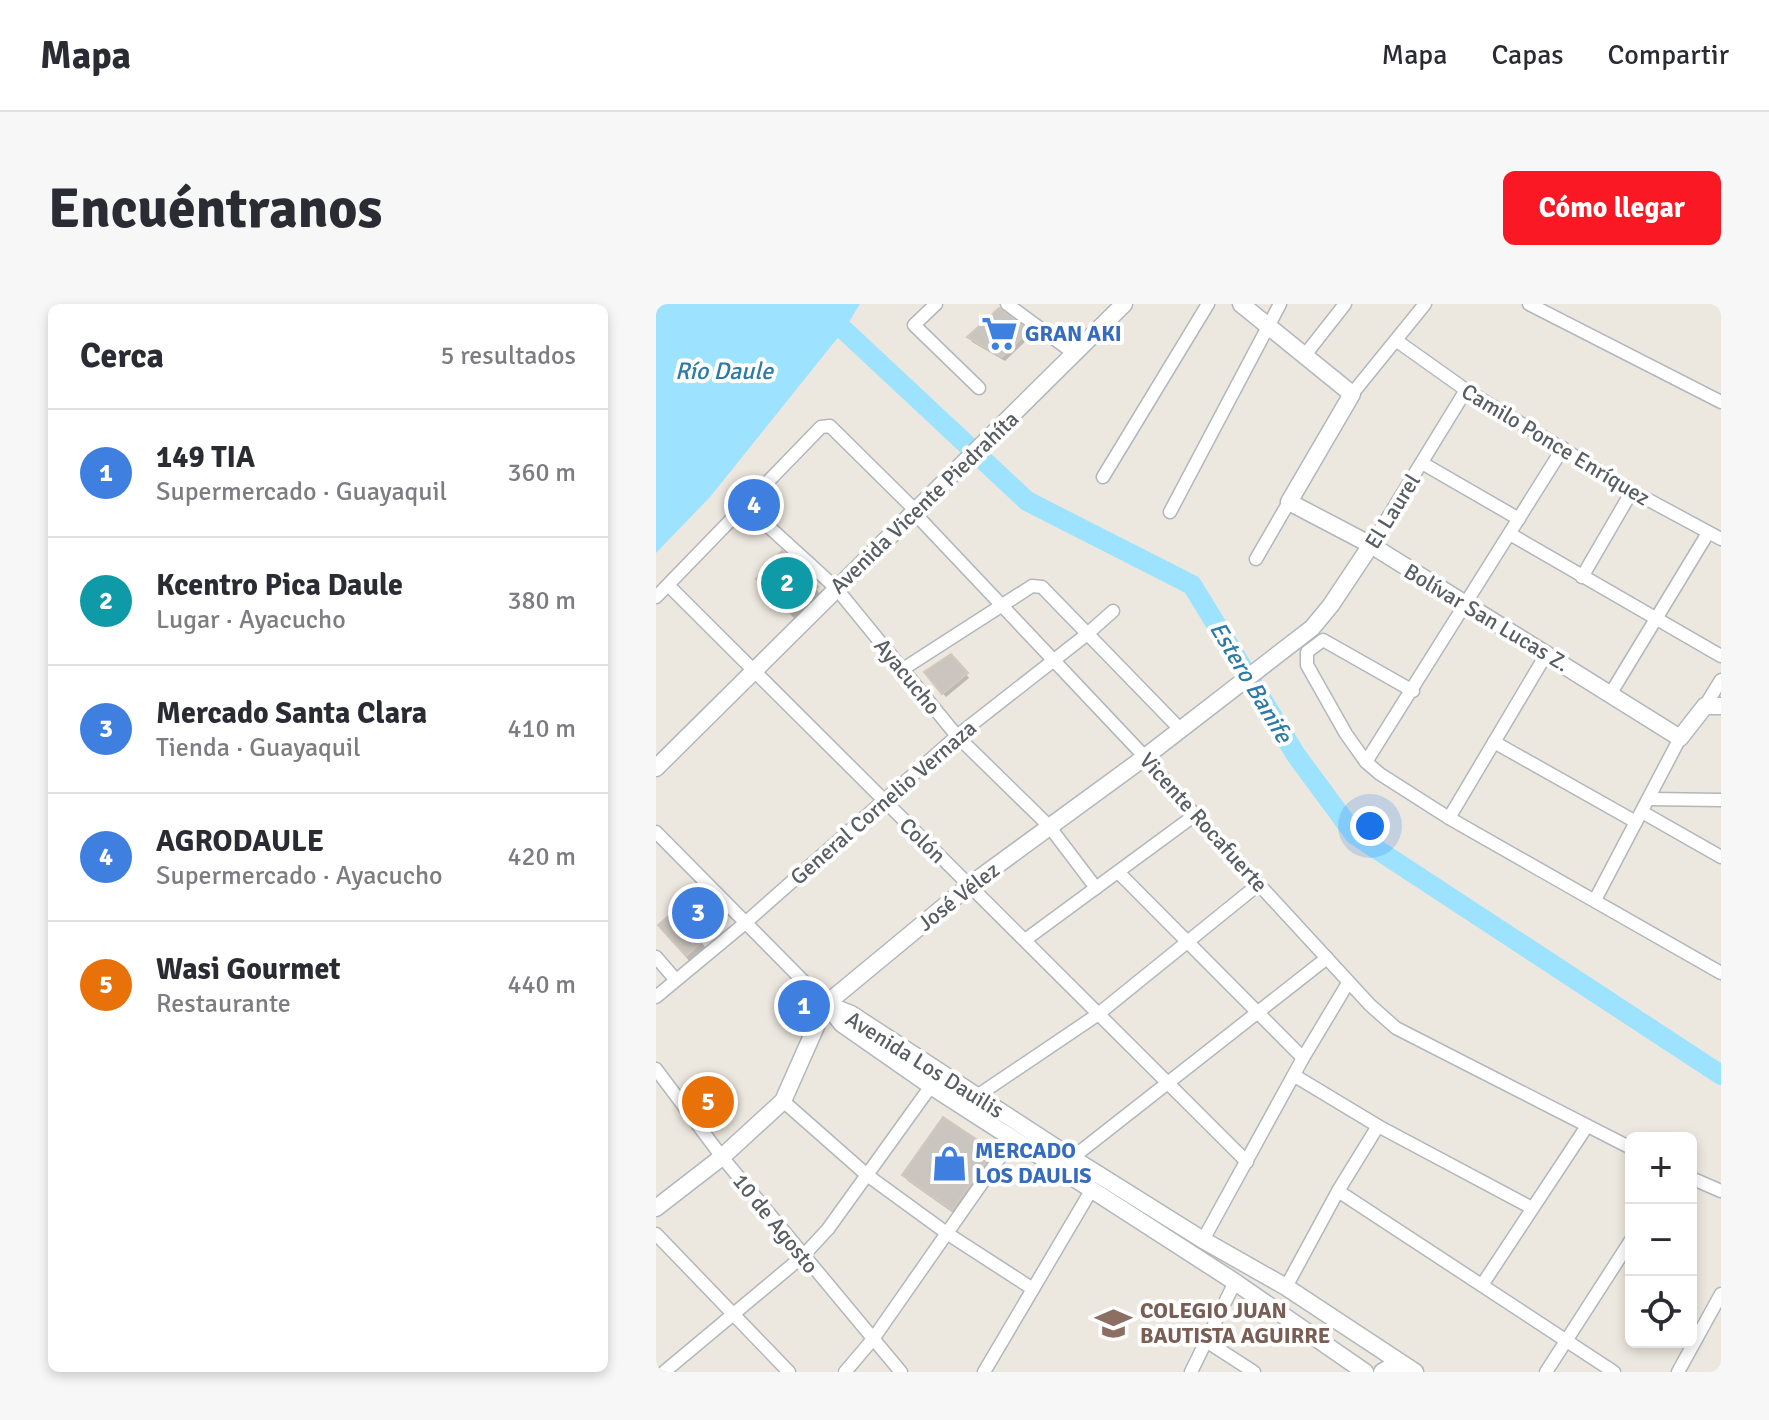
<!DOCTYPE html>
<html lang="es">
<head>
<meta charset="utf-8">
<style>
  :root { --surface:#fff; --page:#f7f7f7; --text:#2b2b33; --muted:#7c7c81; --line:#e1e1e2; --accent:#fa1825 }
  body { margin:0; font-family:Signika,sans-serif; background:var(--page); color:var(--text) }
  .controls { position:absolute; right:24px; bottom:24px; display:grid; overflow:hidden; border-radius:12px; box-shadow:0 4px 12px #0003 }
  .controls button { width:72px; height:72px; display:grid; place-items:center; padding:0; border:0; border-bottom:2px solid var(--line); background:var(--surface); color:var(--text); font:40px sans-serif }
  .you { position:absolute; left:714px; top:522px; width:28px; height:28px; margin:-20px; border:6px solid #fff; border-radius:50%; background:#1a73e8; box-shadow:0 0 0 12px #1a73e833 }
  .badge { display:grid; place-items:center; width:52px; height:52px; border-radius:50%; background:var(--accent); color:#fff; font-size:26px; font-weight:700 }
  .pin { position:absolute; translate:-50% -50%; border:4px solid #fff; box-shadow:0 2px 8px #0006 }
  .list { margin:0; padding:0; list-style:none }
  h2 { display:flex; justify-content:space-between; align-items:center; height:104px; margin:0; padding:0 32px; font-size:34px }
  h2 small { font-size:26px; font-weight:400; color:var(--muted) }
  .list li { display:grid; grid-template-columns:52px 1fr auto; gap:24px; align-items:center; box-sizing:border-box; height:128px; padding:0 32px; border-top:2px solid var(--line) }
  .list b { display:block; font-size:30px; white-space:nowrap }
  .list p { margin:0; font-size:26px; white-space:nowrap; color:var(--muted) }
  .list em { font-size:26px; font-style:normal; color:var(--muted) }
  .icon { flex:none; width:44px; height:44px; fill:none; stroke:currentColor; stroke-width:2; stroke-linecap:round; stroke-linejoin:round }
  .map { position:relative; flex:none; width:1065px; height:1068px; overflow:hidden; border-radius:12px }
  header { display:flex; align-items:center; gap:48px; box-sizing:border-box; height:112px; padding:0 40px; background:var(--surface); border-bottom:2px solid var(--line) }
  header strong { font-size:38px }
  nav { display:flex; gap:44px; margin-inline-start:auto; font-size:28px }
  .intro { display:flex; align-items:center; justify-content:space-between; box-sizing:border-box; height:192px; padding:0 48px }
  h1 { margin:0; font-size:56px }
  .button { padding:20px 36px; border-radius:12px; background:var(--accent); color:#fff; font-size:28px; font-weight:700 }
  main { display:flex; gap:48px; padding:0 48px }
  aside { flex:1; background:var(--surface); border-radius:12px; box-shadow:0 4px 12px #0003 }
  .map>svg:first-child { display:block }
  .water { fill:#9de2ff }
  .shadow { fill:#0003 }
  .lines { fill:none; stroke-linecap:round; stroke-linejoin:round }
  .river { stroke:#9de2ff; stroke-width:20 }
  .building { fill:#cac5be; stroke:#d2c8bd; stroke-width:2 }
  .street-casing { stroke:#b2b7bc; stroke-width:15 }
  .secondary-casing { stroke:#b1b7bc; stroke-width:19 }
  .street { stroke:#fff; stroke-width:12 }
  .secondary { stroke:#fff; stroke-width:16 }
  .labels { text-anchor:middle; stroke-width:8; stroke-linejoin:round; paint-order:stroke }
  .shop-label { font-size:22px; font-weight:bold; fill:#366cbe; stroke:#fff; text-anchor:start }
  .street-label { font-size:22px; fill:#585e62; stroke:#fff }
  .education-label { font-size:22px; font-weight:bold; fill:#785e54; stroke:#fff; text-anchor:start }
  .water-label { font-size:24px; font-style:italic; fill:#2e7aa7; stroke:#fff }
</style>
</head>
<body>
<header>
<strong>Mapa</strong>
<nav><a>Mapa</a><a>Capas</a><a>Compartir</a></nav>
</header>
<div class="intro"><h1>Encuéntranos</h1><a class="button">Cómo llegar</a></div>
<main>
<aside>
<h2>Cerca<small>5 resultados</small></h2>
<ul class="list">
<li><span class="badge" style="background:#3f7fe0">1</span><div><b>149 TIA</b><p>Supermercado · Guayaquil</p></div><em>360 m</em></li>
<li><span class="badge" style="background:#0f9aa8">2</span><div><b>Kcentro Pica Daule</b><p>Lugar · Ayacucho</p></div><em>380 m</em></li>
<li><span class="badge" style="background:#3f7fe0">3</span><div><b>Mercado Santa Clara</b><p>Tienda · Guayaquil</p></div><em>410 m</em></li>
<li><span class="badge" style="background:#3f7fe0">4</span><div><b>AGRODAULE</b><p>Supermercado · Ayacucho</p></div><em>420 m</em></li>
<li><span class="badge" style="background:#e8710a">5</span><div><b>Wasi Gourmet</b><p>Restaurante</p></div><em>440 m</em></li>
</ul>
</aside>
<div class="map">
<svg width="1065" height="1068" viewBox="0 0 1065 1068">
  <rect width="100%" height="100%" fill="#ede8df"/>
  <polygon class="water" points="0,0 204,0 188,26 54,193 0,249"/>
  <g class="shadow">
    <polygon points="343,7 374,33 349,57 316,38 314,33"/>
    <polygon points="103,275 160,284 166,295 142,318 109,285"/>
    <polygon points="310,370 313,374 290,393 273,373"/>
    <polygon points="20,608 50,644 34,658 4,621"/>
    <polygon points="336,848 340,855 300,911 252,877 248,871"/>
  </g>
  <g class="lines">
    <polyline class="river" points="119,0 188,26 371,197 536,281 640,451 699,531 1065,771"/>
  </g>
  <g class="building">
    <polygon points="343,4 373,27 346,53 311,33"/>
    <polygon points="126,247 162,283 135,309 100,275"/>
    <polygon points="295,350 312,369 286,390 268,368"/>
    <polygon points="21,605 48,636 30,652 2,621"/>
    <polygon points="287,813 338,847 296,906 246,871"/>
  </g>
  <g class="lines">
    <defs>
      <g id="street">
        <polyline points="280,0 258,21 323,84"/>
        <polyline points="351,0 419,50"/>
        <polyline points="873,0 1065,98"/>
        <polyline points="741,37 810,86 976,187 1065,235"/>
        <polyline points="649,51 689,0"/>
        <polyline points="696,90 769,0"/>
        <polyline points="766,159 863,215"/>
        <polyline points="447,173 552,0"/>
        <polyline points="89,201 180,284 301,432 393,522 440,584"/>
        <polyline points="514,208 624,0"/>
        <polyline points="854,230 1065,352"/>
        <polyline points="715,241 810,86"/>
        <polyline points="600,255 633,198"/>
        <polyline points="926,273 976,187"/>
        <polyline points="12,281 591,858"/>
        <polyline points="0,293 165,123 174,122 260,207 265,216 489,453 539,511 714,701 740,724 975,844"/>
        <polyline points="247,365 376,282 386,283 524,425"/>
        <polyline points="757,387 667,336 651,348 651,361 690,430 710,458 724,470 793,514 1065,669"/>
        <polyline points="955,389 1052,229"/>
        <polyline points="1049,402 1065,376"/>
        <polyline points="838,438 980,518"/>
        <polyline points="710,458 907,144"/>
        <polyline points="993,495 1065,496"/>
        <polyline points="986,508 1065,553"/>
        <polyline points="793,514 891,349"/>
        <polyline points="0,528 170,700"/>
        <polyline points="463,569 647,754"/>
        <polyline points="939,596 1024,434"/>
        <polyline points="369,636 539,511"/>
        <polyline points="0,653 19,675"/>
        <polyline points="0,693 88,620 301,432 430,331 457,307"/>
        <polyline points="0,765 66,853 245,1068"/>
        <polyline points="639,772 722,822 876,904"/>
        <polyline points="321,792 441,711 603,580"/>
        <polyline points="127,797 211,871 292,930 377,985"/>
        <polyline points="416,854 671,654"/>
        <polyline points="1035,874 1065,887"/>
        <polyline points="682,887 958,1068"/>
        <polyline points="0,930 133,1068"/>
        <polyline points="547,936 647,754 692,679"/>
        <polyline points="826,981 931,822"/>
        <polyline points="630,983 682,887 722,822"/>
        <polyline points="550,1037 598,1068"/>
        <polyline points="8,1068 147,952 172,925 275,782"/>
        <polyline points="189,1068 217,1035 356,836"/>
        <polyline points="328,1068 436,885"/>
        <polyline points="535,1068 579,978"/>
        <polyline points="890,1068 975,936"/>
        <polyline points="1022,1068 1065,990"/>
      </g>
      <g id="secondary">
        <polyline points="585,0 696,90 633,198 715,241 1024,434 1049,402 1065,402"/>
        <polyline points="0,464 468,0"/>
        <polyline points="170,700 195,710 416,854 547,936 630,983 759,1068"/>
        <polyline points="171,701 186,720 275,782 579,978 709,1068"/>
        <polyline points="0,904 66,853 127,797 170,700 314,581 489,453 656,324 675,301 715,241"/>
        <polyline points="726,1068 736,1062 746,1068"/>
      </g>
    </defs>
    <use href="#street" class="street-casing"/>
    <use href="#secondary" class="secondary-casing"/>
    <use href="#street" class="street"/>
    <use href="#secondary" class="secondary"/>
  </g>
  <defs>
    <symbol id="supermarket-bare" viewBox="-9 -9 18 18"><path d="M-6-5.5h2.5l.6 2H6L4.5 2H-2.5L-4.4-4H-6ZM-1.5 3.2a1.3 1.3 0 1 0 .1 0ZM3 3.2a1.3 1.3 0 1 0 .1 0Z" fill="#3f7fe0" stroke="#fff" stroke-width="2.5" paint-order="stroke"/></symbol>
    <symbol id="shop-bare" viewBox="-9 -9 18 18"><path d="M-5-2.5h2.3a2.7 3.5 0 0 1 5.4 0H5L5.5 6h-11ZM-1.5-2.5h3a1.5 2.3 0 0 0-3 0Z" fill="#3f7fe0" stroke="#fff" stroke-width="2.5" paint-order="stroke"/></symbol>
    <symbol id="school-bare" viewBox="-9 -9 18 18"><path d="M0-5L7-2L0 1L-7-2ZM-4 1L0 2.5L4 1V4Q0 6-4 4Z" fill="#8d6e63" stroke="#fff" stroke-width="2.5" paint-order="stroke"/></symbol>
  </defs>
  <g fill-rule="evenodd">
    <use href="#supermarket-bare" x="318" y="4" width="51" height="51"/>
    <use href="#shop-bare" x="268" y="834" width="51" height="51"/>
    <use href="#school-bare" x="432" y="994" width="51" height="51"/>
  </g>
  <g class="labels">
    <g class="shop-label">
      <text x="369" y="37">GRAN AKI</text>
      <text x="319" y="854">MERCADO<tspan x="319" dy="25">LOS DAULIS</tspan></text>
    </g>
    <g class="street-label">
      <text transform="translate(900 140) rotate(31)" y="8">Camilo Ponce Enríquez</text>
      <text transform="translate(268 198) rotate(-44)" y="8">Avenida Vicente Piedrahíta</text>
      <text transform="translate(736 207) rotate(-58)" y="8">El Laurel</text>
      <text transform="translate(831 313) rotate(31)" y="8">Bolívar San Lucas Z.</text>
      <text transform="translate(252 372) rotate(51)" y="8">Ayacucho</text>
      <text transform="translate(227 498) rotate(-41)" y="8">General Cornelio Vernaza</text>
      <text transform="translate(548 518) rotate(48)" y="8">Vicente Rocafuerte</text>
      <text transform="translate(267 536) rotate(44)" y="8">Colón</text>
      <text transform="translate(302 592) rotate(-38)" y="8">José Vélez</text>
      <text transform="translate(269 760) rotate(32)" y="8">Avenida Los Dauilis</text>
      <text transform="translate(120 919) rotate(51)" y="8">10 de Agosto</text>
    </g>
    <g class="education-label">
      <text x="484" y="1014">COLEGIO JUAN<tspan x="484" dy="25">BAUTISTA AGUIRRE</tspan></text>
    </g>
    <g class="water-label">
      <text x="68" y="75">Río Daule</text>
      <text transform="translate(595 378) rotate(59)" y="8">Estero Banife</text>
    </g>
  </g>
</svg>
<div class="controls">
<button>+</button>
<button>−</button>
<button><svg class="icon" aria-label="locate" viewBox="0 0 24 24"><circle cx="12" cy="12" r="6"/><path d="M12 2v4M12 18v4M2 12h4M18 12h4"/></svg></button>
</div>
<div class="you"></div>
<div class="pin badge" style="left:148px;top:702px;background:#3f7fe0">1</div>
<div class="pin badge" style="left:131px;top:279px;background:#0f9aa8">2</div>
<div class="pin badge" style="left:42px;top:609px;background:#3f7fe0">3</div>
<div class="pin badge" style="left:98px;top:201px;background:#3f7fe0">4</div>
<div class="pin badge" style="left:52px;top:798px;background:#e8710a">5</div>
</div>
</main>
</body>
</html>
